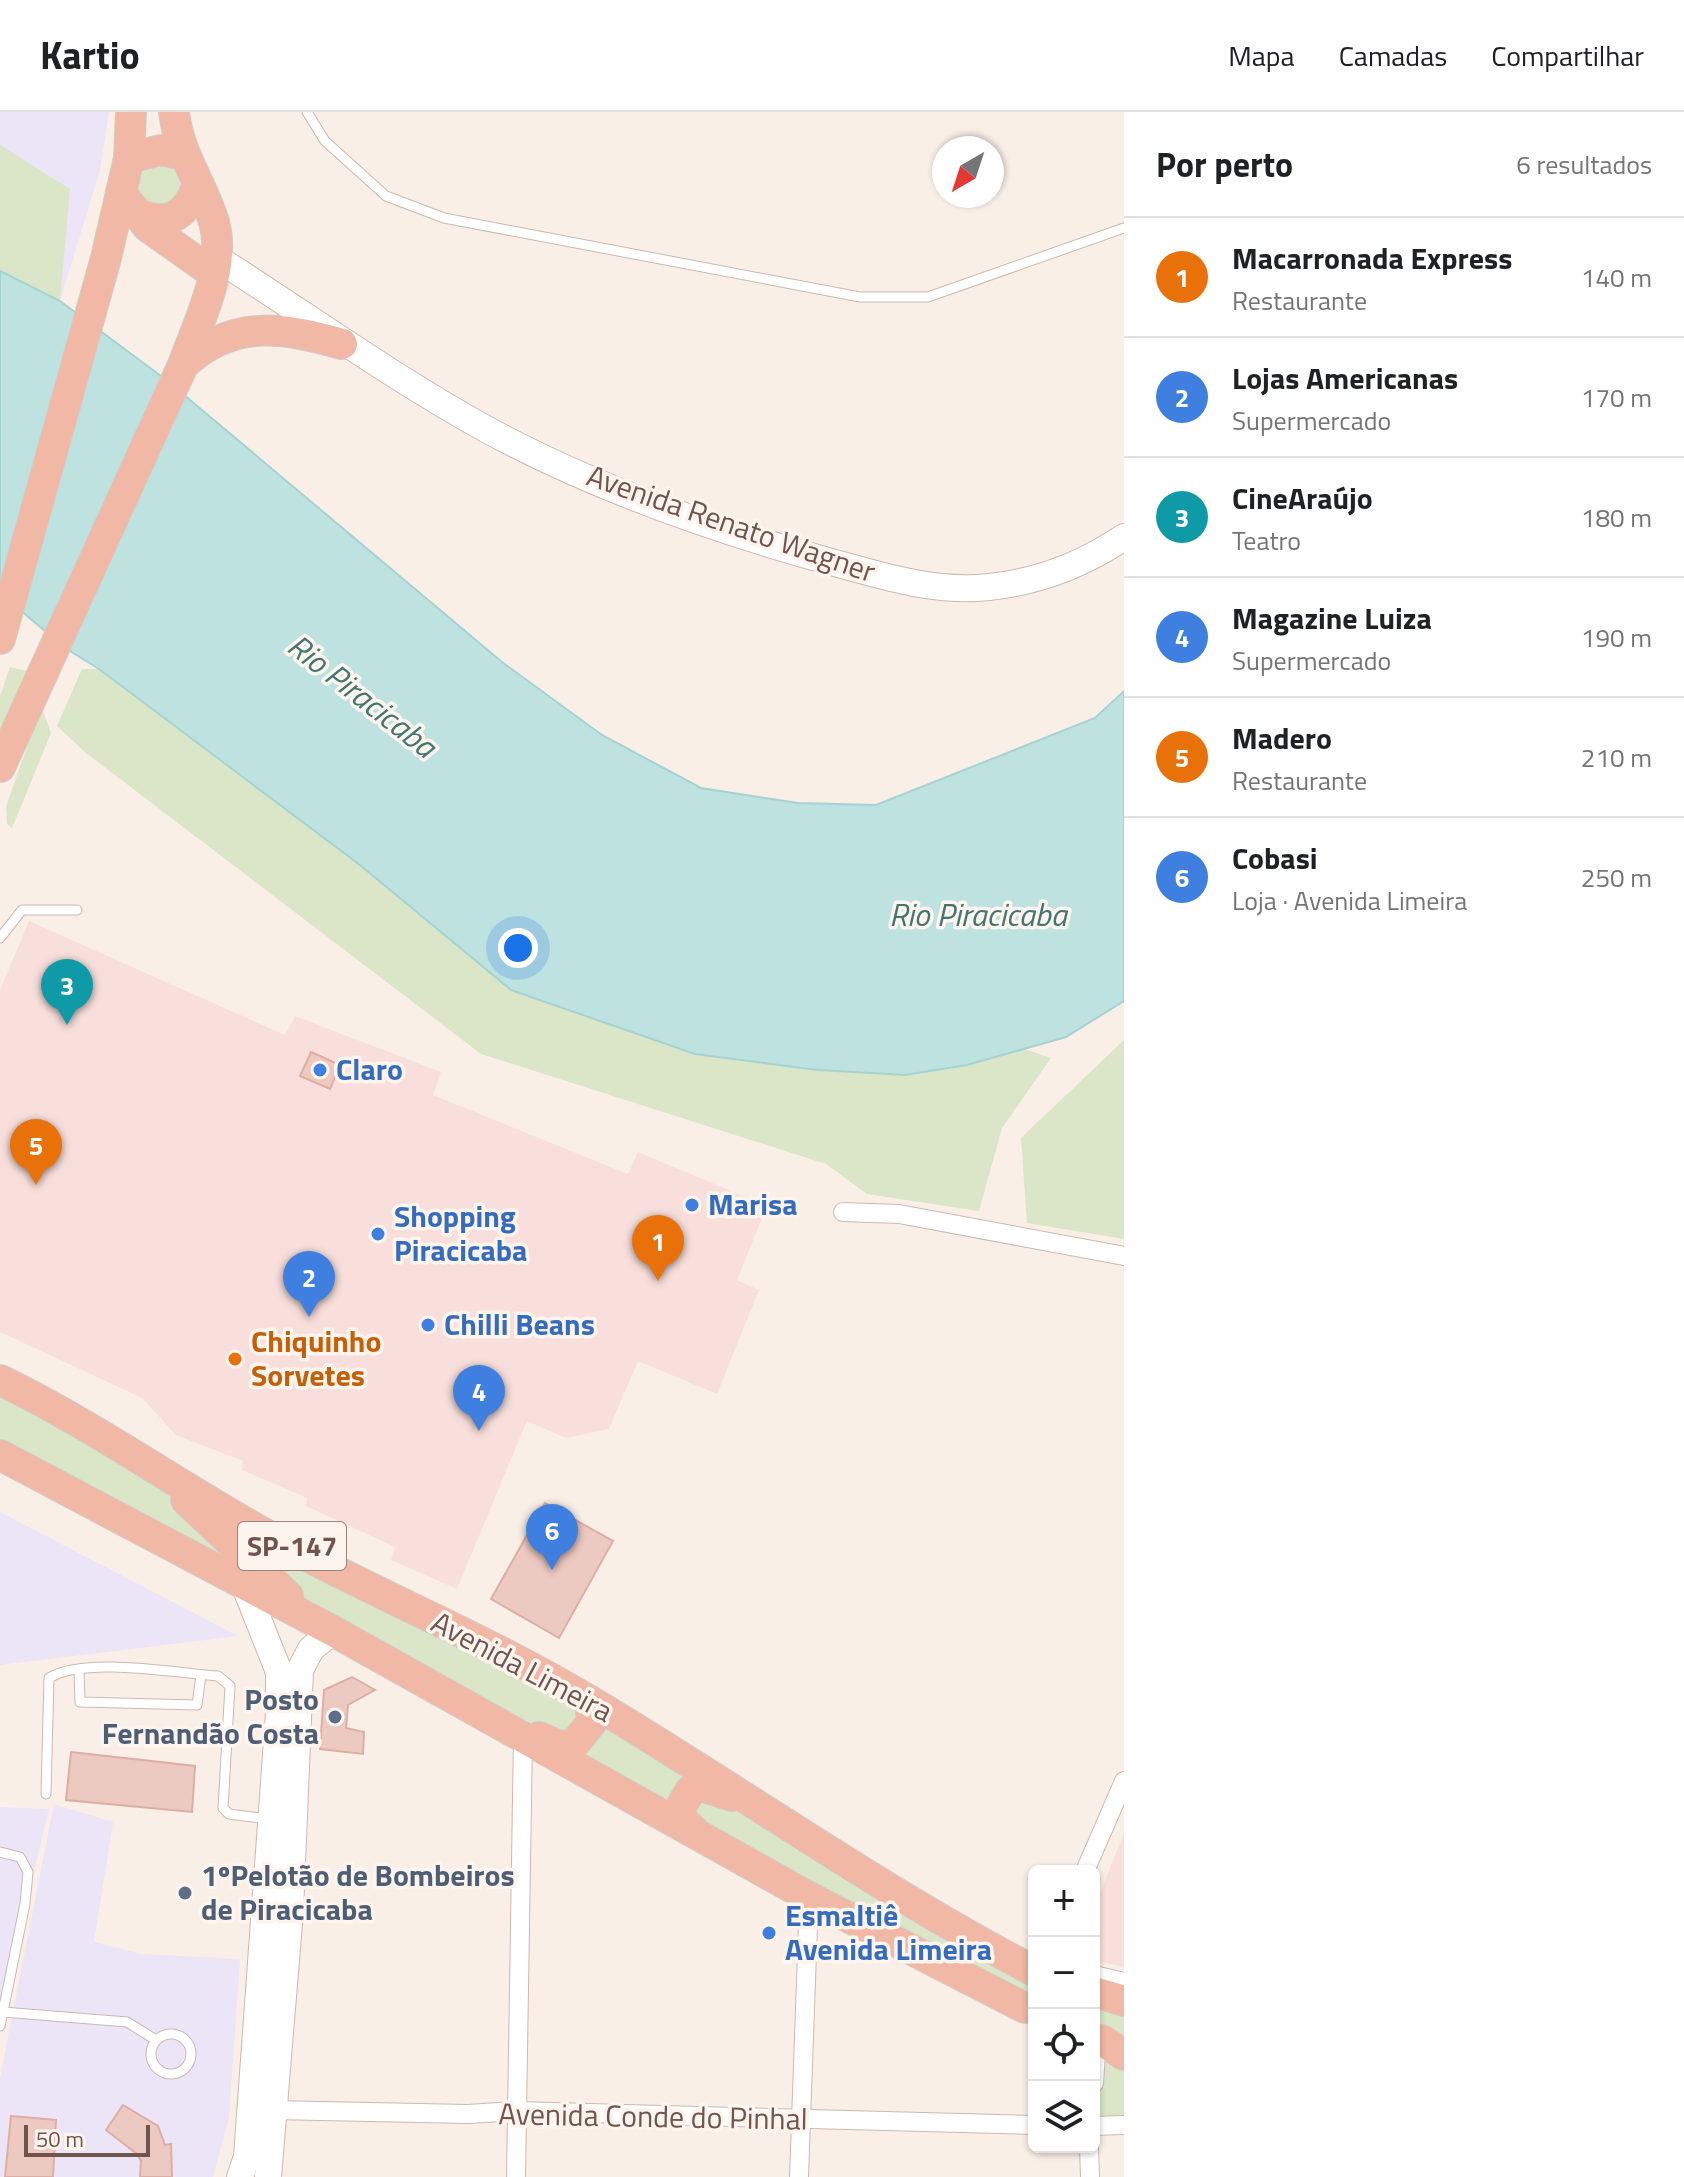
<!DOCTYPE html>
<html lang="pt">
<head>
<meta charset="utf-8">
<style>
  :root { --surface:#fff; --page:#f6f6f6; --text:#202124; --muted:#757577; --line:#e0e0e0; --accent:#d85c59 }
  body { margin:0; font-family:"Titillium Web",sans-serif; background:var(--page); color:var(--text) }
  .controls { position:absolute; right:24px; bottom:24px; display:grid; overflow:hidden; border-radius:12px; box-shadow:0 2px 6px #0004 }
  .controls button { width:72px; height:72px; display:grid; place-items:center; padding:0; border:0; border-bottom:2px solid var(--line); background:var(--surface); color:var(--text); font:40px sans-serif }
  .compass { position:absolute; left:932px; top:24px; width:72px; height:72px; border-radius:50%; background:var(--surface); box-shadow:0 2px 6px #0004; rotate:219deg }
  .scale { position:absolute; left:24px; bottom:20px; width:126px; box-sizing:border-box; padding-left:8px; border:4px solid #71544e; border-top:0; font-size:22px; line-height:28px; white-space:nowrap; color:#71544e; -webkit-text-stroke:6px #fdf4ed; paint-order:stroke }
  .you { position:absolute; left:518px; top:836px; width:28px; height:28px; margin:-20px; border:6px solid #fff; border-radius:50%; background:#1a73e8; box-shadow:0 0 0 12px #1a73e833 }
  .badge { display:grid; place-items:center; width:52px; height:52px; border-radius:50%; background:var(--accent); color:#fff; font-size:26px; font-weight:700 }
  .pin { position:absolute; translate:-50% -66px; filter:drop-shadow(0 2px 4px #0008) }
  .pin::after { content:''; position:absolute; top:42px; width:28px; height:24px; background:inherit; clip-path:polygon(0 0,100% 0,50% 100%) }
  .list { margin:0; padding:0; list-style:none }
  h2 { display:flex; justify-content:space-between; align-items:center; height:104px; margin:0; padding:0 32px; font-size:34px }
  h2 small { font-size:26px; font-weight:400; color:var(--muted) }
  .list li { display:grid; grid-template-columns:52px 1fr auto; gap:24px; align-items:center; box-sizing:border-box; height:120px; padding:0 32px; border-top:2px solid var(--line) }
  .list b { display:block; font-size:30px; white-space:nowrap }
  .list p { margin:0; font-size:26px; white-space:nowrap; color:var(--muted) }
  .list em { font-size:26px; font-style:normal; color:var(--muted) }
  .icon { flex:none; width:44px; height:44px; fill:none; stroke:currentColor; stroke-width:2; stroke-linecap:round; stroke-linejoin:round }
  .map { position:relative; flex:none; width:1124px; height:2065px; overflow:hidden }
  header { display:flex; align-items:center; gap:48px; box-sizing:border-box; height:112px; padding:0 40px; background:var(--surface); border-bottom:2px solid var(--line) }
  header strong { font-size:38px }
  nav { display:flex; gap:44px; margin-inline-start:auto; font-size:28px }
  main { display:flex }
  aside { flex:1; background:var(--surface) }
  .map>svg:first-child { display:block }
  .commercial { fill:#f9dfdc }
  .education { fill:#ece4f7 }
  .green { fill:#dae6c7 }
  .water { fill:#bde2e0; stroke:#a5d3d1; stroke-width:2 }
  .building { fill:#edcac1; stroke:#deaea4; stroke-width:2 }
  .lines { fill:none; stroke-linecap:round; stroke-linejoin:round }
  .service-casing { stroke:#cdb8b1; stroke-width:11 }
  .minor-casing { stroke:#cdb8b1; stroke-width:20 }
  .secondary-casing { stroke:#cfb7af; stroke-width:28 }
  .trunk-casing { stroke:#d4ccca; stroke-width:32 }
  .service { stroke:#fff; stroke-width:9 }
  .minor { stroke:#fff; stroke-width:18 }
  .secondary { stroke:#fff; stroke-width:26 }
  .trunk { stroke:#f0b8a5; stroke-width:30 }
  .shop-dot { fill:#3f7fe0; stroke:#fdf4ed; stroke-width:3 }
  .food-dot { fill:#e8710a; stroke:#fdf4ed; stroke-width:3 }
  .service-dot { fill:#5c6f8a; stroke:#fdf4ed; stroke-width:3 }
  .labels { text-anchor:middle; stroke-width:7; stroke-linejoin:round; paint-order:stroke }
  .shield { fill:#fdf4ed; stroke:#9b847e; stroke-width:2 }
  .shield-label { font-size:28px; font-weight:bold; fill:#71544e }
  .street-label { font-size:30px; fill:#71544e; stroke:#fdf4ed }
  .shop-label { font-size:30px; font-weight:bold; fill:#366cbe; stroke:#fdf4ed; text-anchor:start }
  .food-label { font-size:30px; font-weight:bold; fill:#c56008; stroke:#fdf4ed; text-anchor:start }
  .service-label { font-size:30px; font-weight:bold; fill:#4e5e75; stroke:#fdf4ed; text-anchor:end }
  .water-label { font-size:32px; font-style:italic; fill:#437573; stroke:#fdf4ed }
</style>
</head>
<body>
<header>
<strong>Kartio</strong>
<nav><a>Mapa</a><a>Camadas</a><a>Compartilhar</a></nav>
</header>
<main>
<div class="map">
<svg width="1124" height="2065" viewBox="0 0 1124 2065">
  <rect width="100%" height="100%" fill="#faefe7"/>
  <g class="commercial">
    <polygon points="29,809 285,923 295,904 441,960 433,983 628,1062 638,1040 767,1094 737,1168 759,1178 717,1282 638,1249 609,1317 566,1326 527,1309 457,1477 391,1448 395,1435 306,1394 307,1386 242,1358 243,1349 176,1323 142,1286 0,1220 0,878"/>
    <polygon points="1124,1721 1124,1855 1094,1849 1094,1796"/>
  </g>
  <g class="education">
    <polygon points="0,0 109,0 100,58 60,189 0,159"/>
    <polygon points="0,1400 238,1524 0,1553"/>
    <polygon points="54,1692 113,1710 94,1830 141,1842 240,1847 229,2006 213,2065 0,2065 0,1966"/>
    <polygon points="0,1695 49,1697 0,1898"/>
  </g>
  <g class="green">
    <polygon points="0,33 70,77 60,189 0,159"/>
    <polygon points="171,50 188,69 164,101 136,84 139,59"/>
    <polygon points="10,555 27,559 0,629 0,584"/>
    <polygon points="82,557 99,557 249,671 1051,946 1002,1016 979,1099 867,1082 826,1052 481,942 86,641 57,614"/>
    <polygon points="41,594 51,621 12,716 7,712 6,695"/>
    <polygon points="1124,928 1124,1127 1027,1111 1021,1026"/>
    <polygon points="0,1268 1034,1859 1034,1900 0,1343"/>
    <polygon points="1094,1889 1124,1901 1124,1933 1094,1925"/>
    <polygon points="1102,1940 1124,1948 1124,2013 1094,2014 1094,1971"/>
  </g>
  <polygon class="water" points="0,159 60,189 165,267 502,550 602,623 701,676 798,691 876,693 1095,606 1124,579 1124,889 1066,925 967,953 905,963 818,958 695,942 511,878 360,753 99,557 65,536 0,481"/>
  <g class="building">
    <polygon points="311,940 340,953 330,977 300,964"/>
    <polygon points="545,1391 613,1429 559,1526 491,1487"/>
    <polygon points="352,1565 375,1578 348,1593 346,1616 364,1620 363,1642 320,1637 324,1578"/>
    <polygon points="71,1640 195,1654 192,1700 66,1688"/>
    <polygon points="123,1993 158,2014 165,2033 171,2032 172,2065 140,2065 141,2049 137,2042 106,2018"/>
    <polygon points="11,2004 56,2008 53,2065 5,2065"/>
  </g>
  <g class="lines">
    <defs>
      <g id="service">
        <polyline points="307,0 325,29 386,84 444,106 860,185 928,185 1124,116"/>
        <polyline points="0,826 22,798 77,798"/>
        <polyline points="79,1558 80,1590 197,1593 201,1563"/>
        <path d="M46,1682L49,1566C84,1544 176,1561 218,1564L230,1574L223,1696L229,1702L267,1707"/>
        <polyline points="0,1740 20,1745 28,1760 25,1792 0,1914"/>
        <polyline points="3,1900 127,1910 156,1928"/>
        <circle cx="171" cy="1942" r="20"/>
      </g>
      <g id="minor">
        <polyline points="843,1100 899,1102 1124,1144"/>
        <polyline points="1085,1759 1124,1669"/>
        <polyline points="1094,1863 1124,1870"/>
        <polyline points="1094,1971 1097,1926"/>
        <polyline points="272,1998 468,2002 516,1999 1034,2013"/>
        <polyline points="1094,2014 1124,2013"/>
        <polyline points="1089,2035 1090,2065"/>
        <polyline points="516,2065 523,1625"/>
        <polyline points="799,2065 809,1785"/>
      </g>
      <g id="secondary">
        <path d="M215,145C305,202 393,266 486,317C592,375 718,419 835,451C885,465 937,481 989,475C1037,470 1084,452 1124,425"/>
        <polyline points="240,2065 247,2045 279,1601 279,1560 244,1472"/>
        <polyline points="268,2065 290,1800 300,1558 311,1537 333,1519"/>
      </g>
      <g id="trunk">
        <path d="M174,0C179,43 202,71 214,110C227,155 198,211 183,253"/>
        <polyline points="129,46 161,38 183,43"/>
        <polyline points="121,81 148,115 213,161"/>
        <path d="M136,101C167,115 186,105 197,74"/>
        <polyline points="0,527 106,146 129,46 131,0"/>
        <path d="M0,655L183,253C233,207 281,215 342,232"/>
        <path d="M0,1268C93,1313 177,1373 267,1423C374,1482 490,1528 595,1592C742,1680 882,1780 1034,1859"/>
        <polyline points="0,1343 333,1519 809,1785 1025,1896"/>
        <polyline points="186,1388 288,1484"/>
        <polyline points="539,1625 562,1635 575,1631 592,1610 590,1589"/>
        <polyline points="697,1722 682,1708 679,1698 690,1679 701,1674 732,1684"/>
        <polyline points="1094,1880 1124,1889"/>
        <polyline points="1102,1928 1124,1943"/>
      </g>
    </defs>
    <use href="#service" class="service-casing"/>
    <use href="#minor" class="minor-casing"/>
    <use href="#secondary" class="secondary-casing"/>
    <use href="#trunk" class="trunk-casing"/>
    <use href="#service" class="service"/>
    <use href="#minor" class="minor"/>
    <use href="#secondary" class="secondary"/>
    <use href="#trunk" class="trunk"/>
  </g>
  <g class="shop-dot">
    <circle cx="320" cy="958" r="8"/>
    <circle cx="692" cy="1093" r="8"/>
    <circle cx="378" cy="1122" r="8"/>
    <circle cx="428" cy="1213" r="8"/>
    <circle cx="769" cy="1821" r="8"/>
  </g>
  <circle class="food-dot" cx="235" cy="1247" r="8"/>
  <g class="service-dot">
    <circle cx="335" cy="1605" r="8"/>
    <circle cx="185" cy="1781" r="8"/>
  </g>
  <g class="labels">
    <rect class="shield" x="238" y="1410" width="108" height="48" rx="6"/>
    <g class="shield-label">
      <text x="292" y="1444">SP-147</text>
    </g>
    <g class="street-label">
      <text transform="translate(731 412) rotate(19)" y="10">Avenida Renato Wagner</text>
      <text transform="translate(522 1555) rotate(28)" y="10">Avenida Limeira</text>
      <text transform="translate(653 2005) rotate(1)" y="10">Avenida Conde do Pinhal</text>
    </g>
    <g class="shop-label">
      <text x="336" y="968">Claro</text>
      <text x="708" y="1103">Marisa</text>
      <text x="394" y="1115">Shopping<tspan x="394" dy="34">Piracicaba</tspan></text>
      <text x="444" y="1223">Chilli Beans</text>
      <text x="785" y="1814">Esmaltiê<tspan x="785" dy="34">Avenida Limeira</tspan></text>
    </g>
    <g class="food-label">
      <text x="251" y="1240">Chiquinho<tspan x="251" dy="34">Sorvetes</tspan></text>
    </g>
    <g class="service-label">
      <text x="319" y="1598">Posto<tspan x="319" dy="34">Fernandão Costa</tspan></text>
      <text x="201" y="1774" text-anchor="start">1ºPelotão de Bombeiros<tspan x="201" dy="34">de Piracicaba</tspan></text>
    </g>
    <g class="water-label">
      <text transform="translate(362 584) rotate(38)" y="11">Rio Piracicaba</text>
      <text x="978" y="814">Rio Piracicaba</text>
    </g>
  </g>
</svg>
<div class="controls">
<button>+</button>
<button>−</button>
<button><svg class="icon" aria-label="locate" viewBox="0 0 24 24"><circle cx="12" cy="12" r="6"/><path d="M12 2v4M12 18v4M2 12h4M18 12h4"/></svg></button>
<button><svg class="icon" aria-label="layers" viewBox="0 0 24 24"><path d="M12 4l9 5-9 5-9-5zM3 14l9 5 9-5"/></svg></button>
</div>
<svg class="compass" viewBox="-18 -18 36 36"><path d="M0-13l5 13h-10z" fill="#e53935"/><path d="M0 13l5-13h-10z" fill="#757577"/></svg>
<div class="scale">50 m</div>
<div class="you"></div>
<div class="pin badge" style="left:658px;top:1169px;background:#e8710a">1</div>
<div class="pin badge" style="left:309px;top:1205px;background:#3f7fe0">2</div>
<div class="pin badge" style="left:67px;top:913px;background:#0f9aa8">3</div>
<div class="pin badge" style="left:479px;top:1319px;background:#3f7fe0">4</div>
<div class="pin badge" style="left:36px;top:1073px;background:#e8710a">5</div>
<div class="pin badge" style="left:552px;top:1458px;background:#3f7fe0">6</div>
</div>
<aside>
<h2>Por perto<small>6 resultados</small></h2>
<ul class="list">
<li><span class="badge" style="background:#e8710a">1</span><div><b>Macarronada Express</b><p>Restaurante</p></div><em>140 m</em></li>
<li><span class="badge" style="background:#3f7fe0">2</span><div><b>Lojas Americanas</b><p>Supermercado</p></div><em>170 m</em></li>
<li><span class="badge" style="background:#0f9aa8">3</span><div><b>CineAraújo</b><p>Teatro</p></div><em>180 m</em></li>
<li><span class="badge" style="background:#3f7fe0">4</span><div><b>Magazine Luiza</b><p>Supermercado</p></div><em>190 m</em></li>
<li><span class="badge" style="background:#e8710a">5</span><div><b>Madero</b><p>Restaurante</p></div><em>210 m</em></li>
<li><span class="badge" style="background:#3f7fe0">6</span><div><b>Cobasi</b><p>Loja · Avenida Limeira</p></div><em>250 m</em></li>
</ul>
</aside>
</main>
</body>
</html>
